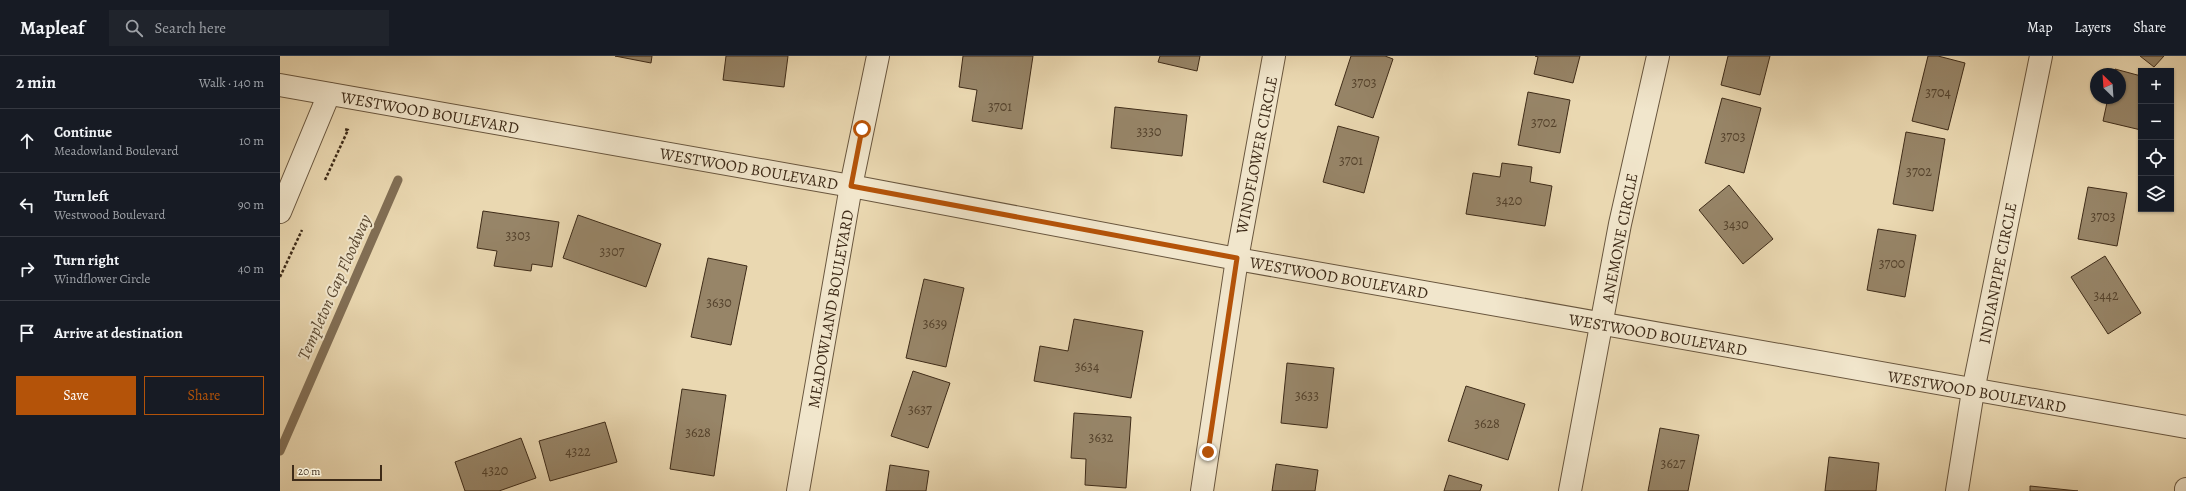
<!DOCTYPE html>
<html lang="en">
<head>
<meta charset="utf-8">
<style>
  :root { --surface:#171b24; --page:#20242c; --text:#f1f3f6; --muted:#9ea1a6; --line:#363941; --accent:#b45309 }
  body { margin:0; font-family:Alegreya,serif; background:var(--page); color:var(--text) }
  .controls { position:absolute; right:12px; top:12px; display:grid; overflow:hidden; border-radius:0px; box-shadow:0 1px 3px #0004 }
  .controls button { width:36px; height:36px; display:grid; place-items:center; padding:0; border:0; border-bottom:1px solid var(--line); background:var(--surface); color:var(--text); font:20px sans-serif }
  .compass { position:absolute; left:1810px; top:12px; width:36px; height:36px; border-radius:50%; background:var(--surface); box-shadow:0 1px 3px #0004; rotate:335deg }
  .scale { position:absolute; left:12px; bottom:10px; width:90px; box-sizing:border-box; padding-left:4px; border:2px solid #3e2b18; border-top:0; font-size:11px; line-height:14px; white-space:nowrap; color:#3e2b18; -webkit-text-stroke:3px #f1e6cc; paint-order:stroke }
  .stop { position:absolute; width:12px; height:12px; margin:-9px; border:3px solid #b45309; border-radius:50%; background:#fff }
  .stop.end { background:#b45309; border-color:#fff; box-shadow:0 1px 4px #0008 }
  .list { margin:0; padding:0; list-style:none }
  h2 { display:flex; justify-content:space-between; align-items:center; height:52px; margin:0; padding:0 16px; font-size:17px }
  h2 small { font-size:13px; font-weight:400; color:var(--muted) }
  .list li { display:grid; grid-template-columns:26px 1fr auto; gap:12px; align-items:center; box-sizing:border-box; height:64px; padding:0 16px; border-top:1px solid var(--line) }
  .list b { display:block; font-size:15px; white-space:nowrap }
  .list p { margin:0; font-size:13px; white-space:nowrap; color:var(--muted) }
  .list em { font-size:13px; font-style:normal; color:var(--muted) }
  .actions { display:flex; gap:8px; padding:12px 16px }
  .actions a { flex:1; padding:9px 0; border:1px solid var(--accent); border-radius:0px; text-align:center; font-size:14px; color:var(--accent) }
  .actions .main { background:var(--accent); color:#fff }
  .icon { flex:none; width:22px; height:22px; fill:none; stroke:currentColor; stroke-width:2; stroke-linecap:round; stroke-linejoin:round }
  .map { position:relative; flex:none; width:1906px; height:435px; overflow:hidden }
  header { display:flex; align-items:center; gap:24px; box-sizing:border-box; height:56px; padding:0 20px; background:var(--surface); border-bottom:1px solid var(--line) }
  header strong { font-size:19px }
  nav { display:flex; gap:22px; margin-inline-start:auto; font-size:14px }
  .search { width:280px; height:36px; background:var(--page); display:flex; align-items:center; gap:10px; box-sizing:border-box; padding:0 14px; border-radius:0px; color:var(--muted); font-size:15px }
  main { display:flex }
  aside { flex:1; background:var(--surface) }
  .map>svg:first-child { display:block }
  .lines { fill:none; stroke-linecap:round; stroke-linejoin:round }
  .stream { stroke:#826f55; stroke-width:9 }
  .building { fill:#978568; stroke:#3e2b18 }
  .minor-casing { stroke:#69563e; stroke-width:24 }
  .path { stroke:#3e2b18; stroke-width:2.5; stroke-dasharray:3 2; stroke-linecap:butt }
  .minor { stroke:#f1e6cc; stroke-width:22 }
  .route { stroke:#b45309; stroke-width:5 }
  .labels { text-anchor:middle; stroke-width:4; stroke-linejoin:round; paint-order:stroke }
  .number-label { font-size:14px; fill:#54422c }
  .street-label { font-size:16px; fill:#3e2b18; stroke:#f1e6cc }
  .water-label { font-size:17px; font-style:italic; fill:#5a4831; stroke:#f1e6cc }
</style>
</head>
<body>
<header>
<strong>Mapleaf</strong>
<div class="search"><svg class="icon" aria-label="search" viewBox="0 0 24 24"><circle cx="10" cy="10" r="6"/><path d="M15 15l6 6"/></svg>Search here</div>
<nav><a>Map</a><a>Layers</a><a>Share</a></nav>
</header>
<main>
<aside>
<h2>2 min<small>Walk · 140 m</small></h2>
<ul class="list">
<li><svg class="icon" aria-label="ahead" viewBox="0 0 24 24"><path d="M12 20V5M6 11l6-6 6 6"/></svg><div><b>Continue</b><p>Meadowland Boulevard</p></div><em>10 m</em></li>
<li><svg class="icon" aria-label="left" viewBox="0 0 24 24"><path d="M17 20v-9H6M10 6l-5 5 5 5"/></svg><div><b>Turn left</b><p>Westwood Boulevard</p></div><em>90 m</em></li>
<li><svg class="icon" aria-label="right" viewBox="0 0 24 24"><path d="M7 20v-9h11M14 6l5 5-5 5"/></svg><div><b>Turn right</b><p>Windflower Circle</p></div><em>40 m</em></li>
<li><svg class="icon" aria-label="arrive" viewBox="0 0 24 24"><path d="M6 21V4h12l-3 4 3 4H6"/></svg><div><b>Arrive at destination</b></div></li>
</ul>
<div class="actions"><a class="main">Save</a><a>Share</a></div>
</aside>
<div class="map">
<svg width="1906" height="435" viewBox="0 0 1906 435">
  <rect width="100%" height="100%" fill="#ead8b1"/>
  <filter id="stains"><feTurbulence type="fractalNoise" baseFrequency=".005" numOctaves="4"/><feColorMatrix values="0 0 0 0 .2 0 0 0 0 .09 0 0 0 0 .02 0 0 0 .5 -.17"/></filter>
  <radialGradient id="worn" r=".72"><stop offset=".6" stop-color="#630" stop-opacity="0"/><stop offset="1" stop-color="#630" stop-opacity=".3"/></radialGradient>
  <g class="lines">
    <polyline class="stream" points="0,395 118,124"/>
  </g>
  <g class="building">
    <polygon points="335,0 372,0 371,7"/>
    <polygon points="446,0 508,0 504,31 443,24"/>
    <polygon points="683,0 753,0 742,73 692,65 697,34 679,31"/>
    <polygon points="880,0 920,0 917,15 878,6"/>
    <polygon points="1071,0 1105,0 1113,3 1093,62 1055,49"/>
    <polygon points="1255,0 1300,0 1293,27 1254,18 1258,1"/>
    <polygon points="1448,0 1490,0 1480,39 1441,29"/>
    <polygon points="1648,0 1658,0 1685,7 1668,74 1632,65"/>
    <polygon points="1860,0 1884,0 1874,11"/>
    <polygon points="1835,13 1861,20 1861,74 1823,65 1828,42 1840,42 1840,18 1834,18"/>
    <polygon points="1248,36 1290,44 1280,97 1238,89"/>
    <polygon points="1442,42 1481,52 1464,117 1425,107"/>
    <polygon points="835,51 907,59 902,100 831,92"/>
    <polygon points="1058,70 1099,81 1084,137 1043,126"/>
    <polygon points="1626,76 1665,83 1653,155 1613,148"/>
    <polygon points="1222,107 1252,111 1250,126 1272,130 1265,170 1186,158 1193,117 1220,121"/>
    <polygon points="1449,129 1493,183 1463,208 1419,154"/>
    <polygon points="1808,131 1847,137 1837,190 1798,183"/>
    <polygon points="203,155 279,166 272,211 252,208 251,215 214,210 217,195 197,192"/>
    <polygon points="298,159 381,188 366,231 283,202"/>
    <polygon points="1598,173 1636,179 1625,241 1587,234"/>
    <polygon points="1825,200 1861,257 1828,278 1791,221"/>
    <polygon points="428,202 467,210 451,289 411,281"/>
    <polygon points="644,223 684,232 666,311 626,302"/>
    <polygon points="794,263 863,275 851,342 754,325 760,290 788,295"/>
    <polygon points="1007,307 1054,312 1047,372 1001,367"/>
    <polygon points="633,315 670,327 648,392 611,380"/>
    <polygon points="1186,330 1245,348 1228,404 1168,385"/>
    <polygon points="402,333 446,339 434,420 390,413"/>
    <polygon points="794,357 851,361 846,432 805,429 806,403 791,402"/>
    <polygon points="325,366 337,406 270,425 259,385"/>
    <polygon points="1380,372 1419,379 1408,435 1368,435"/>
    <polygon points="241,382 256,422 219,435 185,435 175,406"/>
    <polygon points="1549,401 1599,407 1596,435 1545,435"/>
    <polygon points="996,408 1038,414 1035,435 992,435"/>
    <polygon points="610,409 649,415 646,435 606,435"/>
    <polygon points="1169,419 1202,429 1200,435 1164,435"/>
    <polygon points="1750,430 1798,435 1750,435"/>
  </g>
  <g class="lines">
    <defs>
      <g id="minor">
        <polyline points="0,29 571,130 957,203 1906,371"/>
        <polyline points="0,156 49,38"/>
        <polyline points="518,435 571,130 598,0"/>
        <polyline points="922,435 957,203 994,0"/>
        <polyline points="1290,435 1340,168 1378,0"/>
        <polyline points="1677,435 1693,335 1761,0"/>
        <polyline points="1906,435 1906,433"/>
      </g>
    </defs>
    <use href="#minor" class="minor-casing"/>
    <g class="path">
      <polyline points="45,124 68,74 64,73"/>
      <polyline points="0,221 22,174"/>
    </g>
    <use href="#minor" class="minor"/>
  </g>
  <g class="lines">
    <polyline class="route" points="582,73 571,130 957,202 928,396"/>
  </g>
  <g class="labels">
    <g class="number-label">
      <text x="1084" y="31">3703</text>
      <text x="1658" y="41">3704</text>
      <text x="720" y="55">3701</text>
      <text x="1264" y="71">3702</text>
      <text x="869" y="80">3330</text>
      <text x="1453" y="85">3703</text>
      <text x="1071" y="109">3701</text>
      <text x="1639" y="120">3702</text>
      <text x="1229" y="149">3420</text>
      <text x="1823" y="165">3703</text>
      <text x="1456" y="173">3430</text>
      <text x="238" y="184">3303</text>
      <text x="332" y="200">3307</text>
      <text x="1612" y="212">3700</text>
      <text x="1826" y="244">3442</text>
      <text x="439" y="251">3630</text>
      <text x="655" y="272">3639</text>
      <text x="807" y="315">3634</text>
      <text x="1027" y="344">3633</text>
      <text x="640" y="358">3637</text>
      <text x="1207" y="372">3628</text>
      <text x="418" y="381">3628</text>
      <text x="821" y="386">3632</text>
      <text x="298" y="400">4322</text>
      <text x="1393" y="412">3627</text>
      <text x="215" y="419">4320</text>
    </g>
    <g class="street-label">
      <text transform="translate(150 56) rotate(10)" y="6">WESTWOOD BOULEVARD</text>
      <text transform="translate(976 99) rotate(-79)" y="6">WINDFLOWER CIRCLE</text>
      <text transform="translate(469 112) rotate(10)" y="6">WESTWOOD BOULEVARD</text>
      <text transform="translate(1339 182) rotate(-79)" y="6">ANEMONE CIRCLE</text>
      <text transform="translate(1717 217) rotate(-79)" y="6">INDIANPIPE CIRCLE</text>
      <text transform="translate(1059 221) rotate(10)" y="6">WESTWOOD BOULEVARD</text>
      <text transform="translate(550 253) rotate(-80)" y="6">MEADOWLAND BOULEVARD</text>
      <text transform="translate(1378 278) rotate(10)" y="6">WESTWOOD BOULEVARD</text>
      <text transform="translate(1697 335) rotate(10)" y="6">WESTWOOD BOULEVARD</text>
    </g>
    <g class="water-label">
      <text transform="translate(54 231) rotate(-66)" y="6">Templeton Gap Floodway</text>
    </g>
  </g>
  <rect width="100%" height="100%" filter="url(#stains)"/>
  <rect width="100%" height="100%" fill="url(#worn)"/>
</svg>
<div class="controls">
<button>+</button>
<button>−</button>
<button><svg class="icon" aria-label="locate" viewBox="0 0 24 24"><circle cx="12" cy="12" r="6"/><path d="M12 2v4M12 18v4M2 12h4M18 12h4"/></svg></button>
<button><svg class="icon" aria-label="layers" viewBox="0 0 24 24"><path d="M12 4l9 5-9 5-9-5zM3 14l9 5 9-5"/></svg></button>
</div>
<svg class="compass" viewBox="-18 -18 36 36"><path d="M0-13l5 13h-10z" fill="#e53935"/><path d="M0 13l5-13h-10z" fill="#9ea1a6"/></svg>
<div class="scale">20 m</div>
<div class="stop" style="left:582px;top:73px"></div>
<div class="stop end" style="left:928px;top:396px"></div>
</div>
</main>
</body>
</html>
